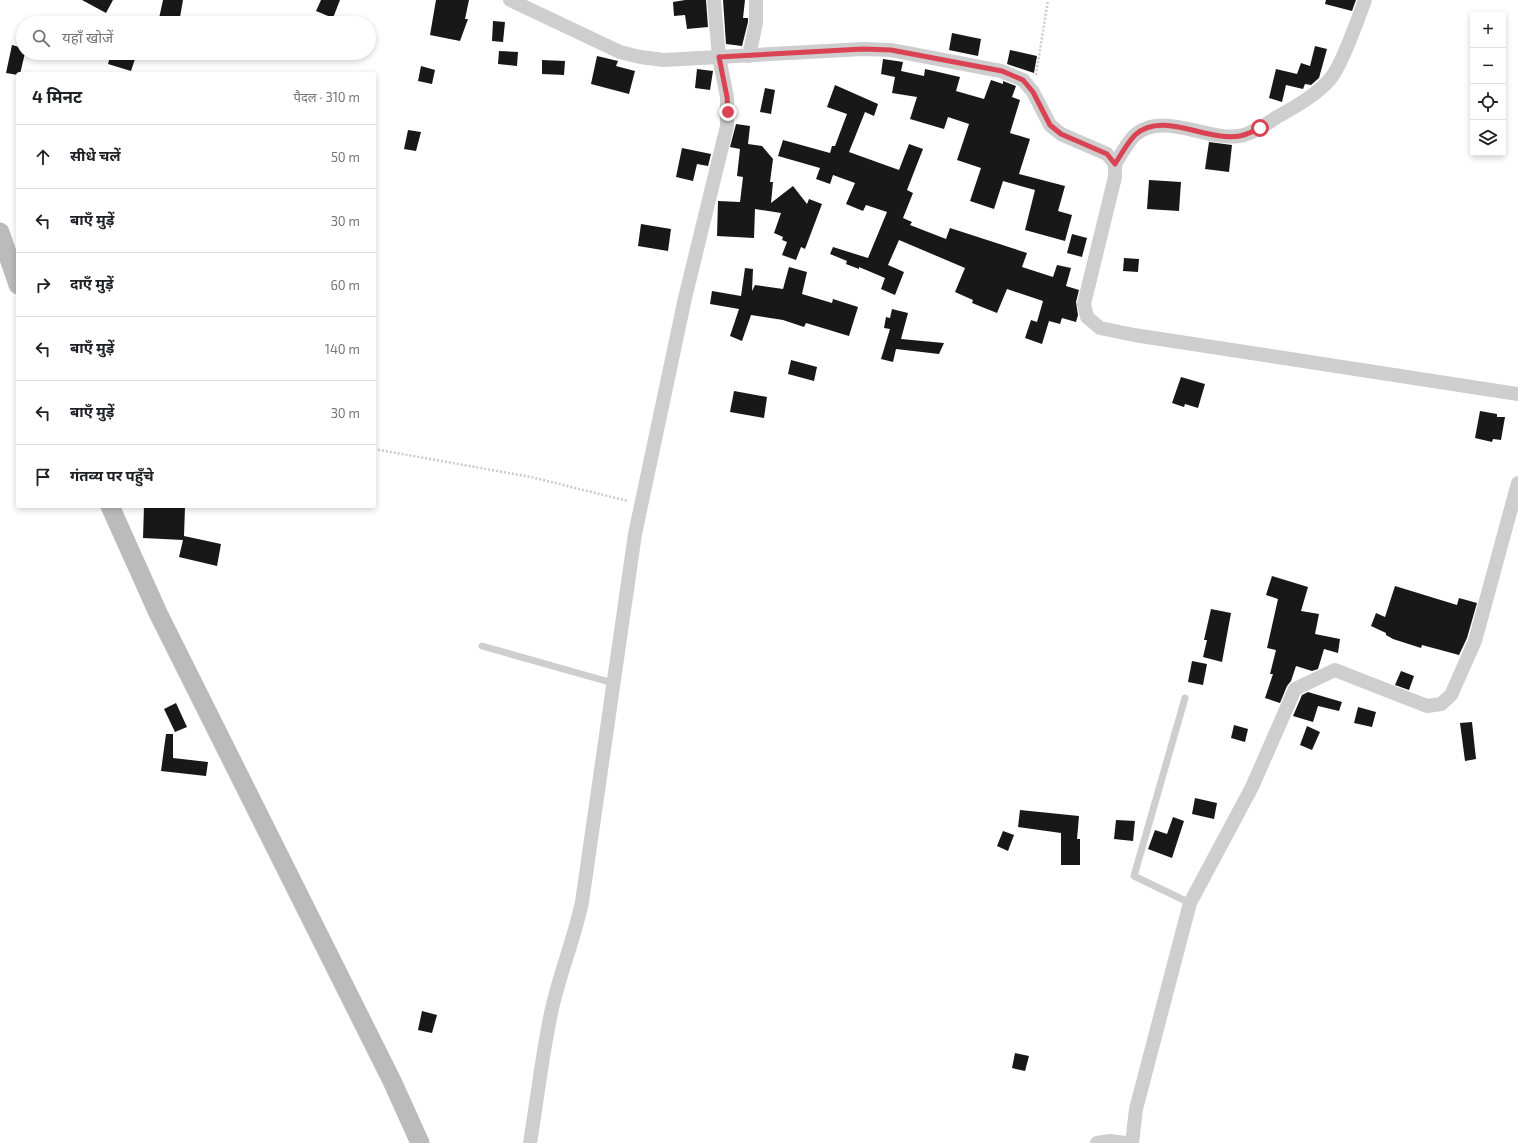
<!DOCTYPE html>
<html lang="hi">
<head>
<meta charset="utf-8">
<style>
  :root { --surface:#fff; --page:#f2f2f2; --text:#202124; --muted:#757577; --line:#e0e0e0 }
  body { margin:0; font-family:"Exo 2","Noto Sans Devanagari",sans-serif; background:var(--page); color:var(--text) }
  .controls { position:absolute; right:12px; top:12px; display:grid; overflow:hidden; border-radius:4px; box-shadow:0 2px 6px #0003 }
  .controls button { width:36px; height:36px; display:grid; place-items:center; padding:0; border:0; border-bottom:1px solid var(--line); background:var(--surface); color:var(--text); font:20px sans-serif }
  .stop { position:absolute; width:12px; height:12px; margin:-9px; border:3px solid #d94353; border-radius:50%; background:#fff }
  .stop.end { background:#d94353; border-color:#fff; box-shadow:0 1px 4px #0008 }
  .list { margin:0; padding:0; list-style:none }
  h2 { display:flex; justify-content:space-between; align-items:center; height:52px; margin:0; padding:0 16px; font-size:17px }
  h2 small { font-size:13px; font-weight:400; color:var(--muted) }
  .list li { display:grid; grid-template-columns:26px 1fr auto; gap:12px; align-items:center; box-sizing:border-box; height:64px; padding:0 16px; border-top:1px solid var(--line) }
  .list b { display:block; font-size:15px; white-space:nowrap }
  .list em { font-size:13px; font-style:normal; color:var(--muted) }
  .icon { flex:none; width:22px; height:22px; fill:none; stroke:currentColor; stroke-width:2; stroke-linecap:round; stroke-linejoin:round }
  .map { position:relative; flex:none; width:1518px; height:1143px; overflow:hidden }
  .search { position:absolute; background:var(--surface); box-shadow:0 2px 6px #0003; left:16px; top:16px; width:360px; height:44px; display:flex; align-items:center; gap:10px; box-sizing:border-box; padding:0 14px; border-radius:22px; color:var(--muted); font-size:15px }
  .panel { position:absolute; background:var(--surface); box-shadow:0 2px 6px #0003; left:16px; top:72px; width:360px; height:436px; border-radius:4px }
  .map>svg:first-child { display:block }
  .building { fill:#181818 }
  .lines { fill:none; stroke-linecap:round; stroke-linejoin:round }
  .path { stroke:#cbcbcb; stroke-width:2.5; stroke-dasharray:2 2; stroke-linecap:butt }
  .service { stroke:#cecece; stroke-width:7 }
  .minor { stroke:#cecece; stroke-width:14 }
  .secondary { stroke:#bbb; stroke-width:19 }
  .route { stroke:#d94353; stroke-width:5 }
</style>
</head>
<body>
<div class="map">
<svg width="1518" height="1143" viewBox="0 0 1518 1143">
  <rect width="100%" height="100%" fill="#fff"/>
  <g class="building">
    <polygon points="82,0 113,0 106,13"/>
    <polygon points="163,0 183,0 179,23 158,23"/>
    <polygon points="321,0 340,0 333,18 316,11"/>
    <polygon points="436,0 469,0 465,19 468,19 460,41 430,35"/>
    <polygon points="685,0 706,0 708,27 687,29 685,15 674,16 673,2"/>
    <polygon points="723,0 745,0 743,18 748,18 748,22 742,46 726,44"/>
    <polygon points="1326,0 1356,0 1352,11 1325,4"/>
    <polygon points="493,21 505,22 503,42 492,41"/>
    <polygon points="952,33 981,39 978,56 949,50"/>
    <polygon points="12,45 23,48 23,53 25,53 20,74 18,75 6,73"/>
    <polygon points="1315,46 1327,49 1319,78 1311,85 1305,84 1303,89 1286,85 1282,102 1269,98 1276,69 1297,74 1301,63 1310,66"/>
    <polygon points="1010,50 1037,56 1034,73 1007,64"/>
    <polygon points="499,51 518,52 517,66 498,64"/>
    <polygon points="111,53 137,53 131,71 108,64"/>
    <polygon points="597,56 618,61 616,66 635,71 629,94 591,84"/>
    <polygon points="883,59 903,62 901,71 924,76 925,69 960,77 956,91 984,99 991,80 1003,84 1003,81 1016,86 1012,97 1020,100 1010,133 1030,139 1019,174 1065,186 1058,211 1072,215 1065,241 1025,230 1035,190 1003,181 994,209 970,201 981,168 957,160 969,124 948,117 944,129 910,119 917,97 892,93 895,77 881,74"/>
    <polygon points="542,60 565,61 564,75 542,74"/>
    <polygon points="421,66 435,70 432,84 418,81"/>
    <polygon points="697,69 713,71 710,90 695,88"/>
    <polygon points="835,85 878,104 874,116 865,112 849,152 899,170 909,144 923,149 907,190 913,193 903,218 912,222 910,225 946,239 950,228 1027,253 1022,267 1053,277 1057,265 1071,268 1066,286 1079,290 1076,302 1078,315 1076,322 1062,318 1060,324 1049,321 1042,344 1025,338 1031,320 1037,322 1043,301 1007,289 997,313 972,303 973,300 955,292 965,268 899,240 888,265 904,272 895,295 881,289 885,278 859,267 859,269 846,264 847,261 830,254 833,247 868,258 887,212 866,205 863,211 846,204 855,183 833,175 830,184 816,179 820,168 778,156 783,140 830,153 832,146 835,146 847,114 827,107"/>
    <polygon points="765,88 775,90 771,114 760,112"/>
    <polygon points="736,124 750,126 748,144 762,146 773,159 770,182 773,182 771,203 793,186 807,204 809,199 822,204 805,249 801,247 796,260 782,255 787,242 782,240 783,237 774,233 781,213 755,209 754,238 717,236 718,201 740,202 743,177 737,176 740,149 730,147"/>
    <polygon points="408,130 421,132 416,151 404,149"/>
    <polygon points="1209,142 1232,145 1229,172 1205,169"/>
    <polygon points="682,148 711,154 708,166 697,164 693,181 676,177"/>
    <polygon points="1149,180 1181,182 1179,211 1147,209"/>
    <polygon points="641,224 671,229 668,251 638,246"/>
    <polygon points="1072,234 1087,238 1082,257 1067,253"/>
    <polygon points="1124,258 1139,259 1138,272 1123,271"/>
    <polygon points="789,267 807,272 802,294 832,303 833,299 858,307 849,336 806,323 804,327 783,320 751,315 742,341 730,336 739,309 710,304 712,291 741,296 745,268 753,269 752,291 755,285 783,289"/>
    <polygon points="892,309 908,313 901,339 944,343 939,354 896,349 893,362 881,359 890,329 884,328 886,317 890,318"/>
    <polygon points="791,360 817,367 814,381 788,374"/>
    <polygon points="1181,377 1205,384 1198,408 1185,404 1184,407 1172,403"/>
    <polygon points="734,391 767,397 764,418 730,412"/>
    <polygon points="1480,411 1497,414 1497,417 1505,417 1501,440 1493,439 1492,442 1475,438"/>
    <polygon points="144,506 185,507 184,536 221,544 217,566 179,557 183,540 143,538"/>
    <polygon points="1272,576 1308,587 1301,611 1319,614 1315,634 1340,639 1338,653 1324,649 1318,669 1312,671 1296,666 1291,681 1287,686 1280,703 1265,698 1273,674 1270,674 1276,650 1267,648 1278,599 1266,595"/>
    <polygon points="1395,586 1457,605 1459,598 1477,603 1467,638 1459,655 1422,645 1421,648 1393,639 1386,635 1386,633 1371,626 1376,613 1385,617"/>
    <polygon points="1211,609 1231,613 1222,662 1203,657 1207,640 1204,640"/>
    <polygon points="1192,661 1207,664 1203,685 1188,682"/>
    <polygon points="1401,671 1414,676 1409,690 1395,685"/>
    <polygon points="1308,692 1342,702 1339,711 1318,706 1313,722 1293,716 1302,695"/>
    <polygon points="176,703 187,727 175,732 164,709"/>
    <polygon points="1358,707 1376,712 1372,727 1354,723"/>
    <polygon points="1472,722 1476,759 1465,761 1460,723"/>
    <polygon points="1234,725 1248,729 1245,742 1231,738"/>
    <polygon points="1307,726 1320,732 1312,750 1300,745"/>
    <polygon points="166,734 173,734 173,758 208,762 206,776 161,771"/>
    <polygon points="1195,798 1217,803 1214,819 1192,814"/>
    <polygon points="1020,810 1079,816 1077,839 1080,839 1080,865 1061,865 1061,833 1018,827"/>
    <polygon points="1173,817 1184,821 1172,858 1148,849 1155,830 1167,834"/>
    <polygon points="1116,820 1135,821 1133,841 1114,839"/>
    <polygon points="1003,831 1014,835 1008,851 997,846"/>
    <polygon points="422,1011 437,1015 432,1033 418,1030"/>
    <polygon points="1015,1053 1029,1056 1025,1071 1012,1068"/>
  </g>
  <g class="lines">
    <g class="path">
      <polyline points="1036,75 1048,0"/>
      <polyline points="374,449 531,477 628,501"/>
    </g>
    <g class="service">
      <polyline points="482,646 613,683"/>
      <polyline points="1185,698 1134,876 1190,903"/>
    </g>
    <g class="minor">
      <polyline points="510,0 620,52 640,57 664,60 863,49 891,50 1001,71 1023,80 1033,92 1050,125 1061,134 1107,154 1115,164 1115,177 1084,304 1087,317 1100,328 1134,335 1518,394"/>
      <polyline points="749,56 756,23 756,0"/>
      <path d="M1115,164C1121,155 1127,143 1134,136C1161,110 1207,141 1239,136C1253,134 1266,124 1277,117C1295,107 1318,94 1331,78C1343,63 1358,19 1365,0"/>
      <path d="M530,1143C537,1100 542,1056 551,1013C559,975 574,940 582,902L635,534L685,298L727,126V97L719,57L714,0"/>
      <polyline points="1097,1143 1110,1141 1125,1143"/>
      <polyline points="1132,1143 1136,1109 1190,903 1252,787 1295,689 1335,670 1427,706 1441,704 1451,695 1475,641 1518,483"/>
    </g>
    <g class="secondary">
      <polyline points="0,232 18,285"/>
      <polyline points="110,506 158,613 392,1081 420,1143"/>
    </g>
  </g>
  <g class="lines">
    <path class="route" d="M728,112L727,97L719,57L863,49L891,50L1002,71L1023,80L1033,92L1050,125L1061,134L1107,154L1115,164C1121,155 1127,143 1135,135C1163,110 1206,142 1240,136C1247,135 1253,131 1260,128"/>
  </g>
</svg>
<div class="controls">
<button>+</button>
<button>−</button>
<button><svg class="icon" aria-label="locate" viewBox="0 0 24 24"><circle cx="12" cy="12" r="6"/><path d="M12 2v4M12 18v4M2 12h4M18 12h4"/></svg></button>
<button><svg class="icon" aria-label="layers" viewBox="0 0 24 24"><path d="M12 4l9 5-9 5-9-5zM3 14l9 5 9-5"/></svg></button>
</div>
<div class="stop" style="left:1260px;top:128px"></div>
<div class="stop end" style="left:728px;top:112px"></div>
<div class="search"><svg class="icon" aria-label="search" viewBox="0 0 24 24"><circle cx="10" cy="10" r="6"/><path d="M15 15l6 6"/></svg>यहाँ खोजें</div>
<section class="panel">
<h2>4 मिनट<small>पैदल · 310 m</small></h2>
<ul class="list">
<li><svg class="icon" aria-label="ahead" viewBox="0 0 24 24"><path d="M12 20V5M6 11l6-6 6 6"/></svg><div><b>सीधे चलें</b></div><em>50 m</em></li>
<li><svg class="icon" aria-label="left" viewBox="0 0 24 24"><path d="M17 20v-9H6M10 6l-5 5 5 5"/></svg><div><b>बाएँ मुड़ें</b></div><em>30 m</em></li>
<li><svg class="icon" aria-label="right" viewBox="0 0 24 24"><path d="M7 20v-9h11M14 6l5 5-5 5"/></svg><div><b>दाएँ मुड़ें</b></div><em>60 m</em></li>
<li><svg class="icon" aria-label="left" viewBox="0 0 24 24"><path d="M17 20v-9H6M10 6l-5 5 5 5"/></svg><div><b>बाएँ मुड़ें</b></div><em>140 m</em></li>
<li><svg class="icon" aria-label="left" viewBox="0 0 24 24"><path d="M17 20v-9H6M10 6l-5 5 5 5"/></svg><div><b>बाएँ मुड़ें</b></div><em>30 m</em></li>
<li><svg class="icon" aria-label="arrive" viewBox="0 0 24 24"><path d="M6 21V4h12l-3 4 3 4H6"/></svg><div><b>गंतव्य पर पहुँचे</b></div></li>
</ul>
</section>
</div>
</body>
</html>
